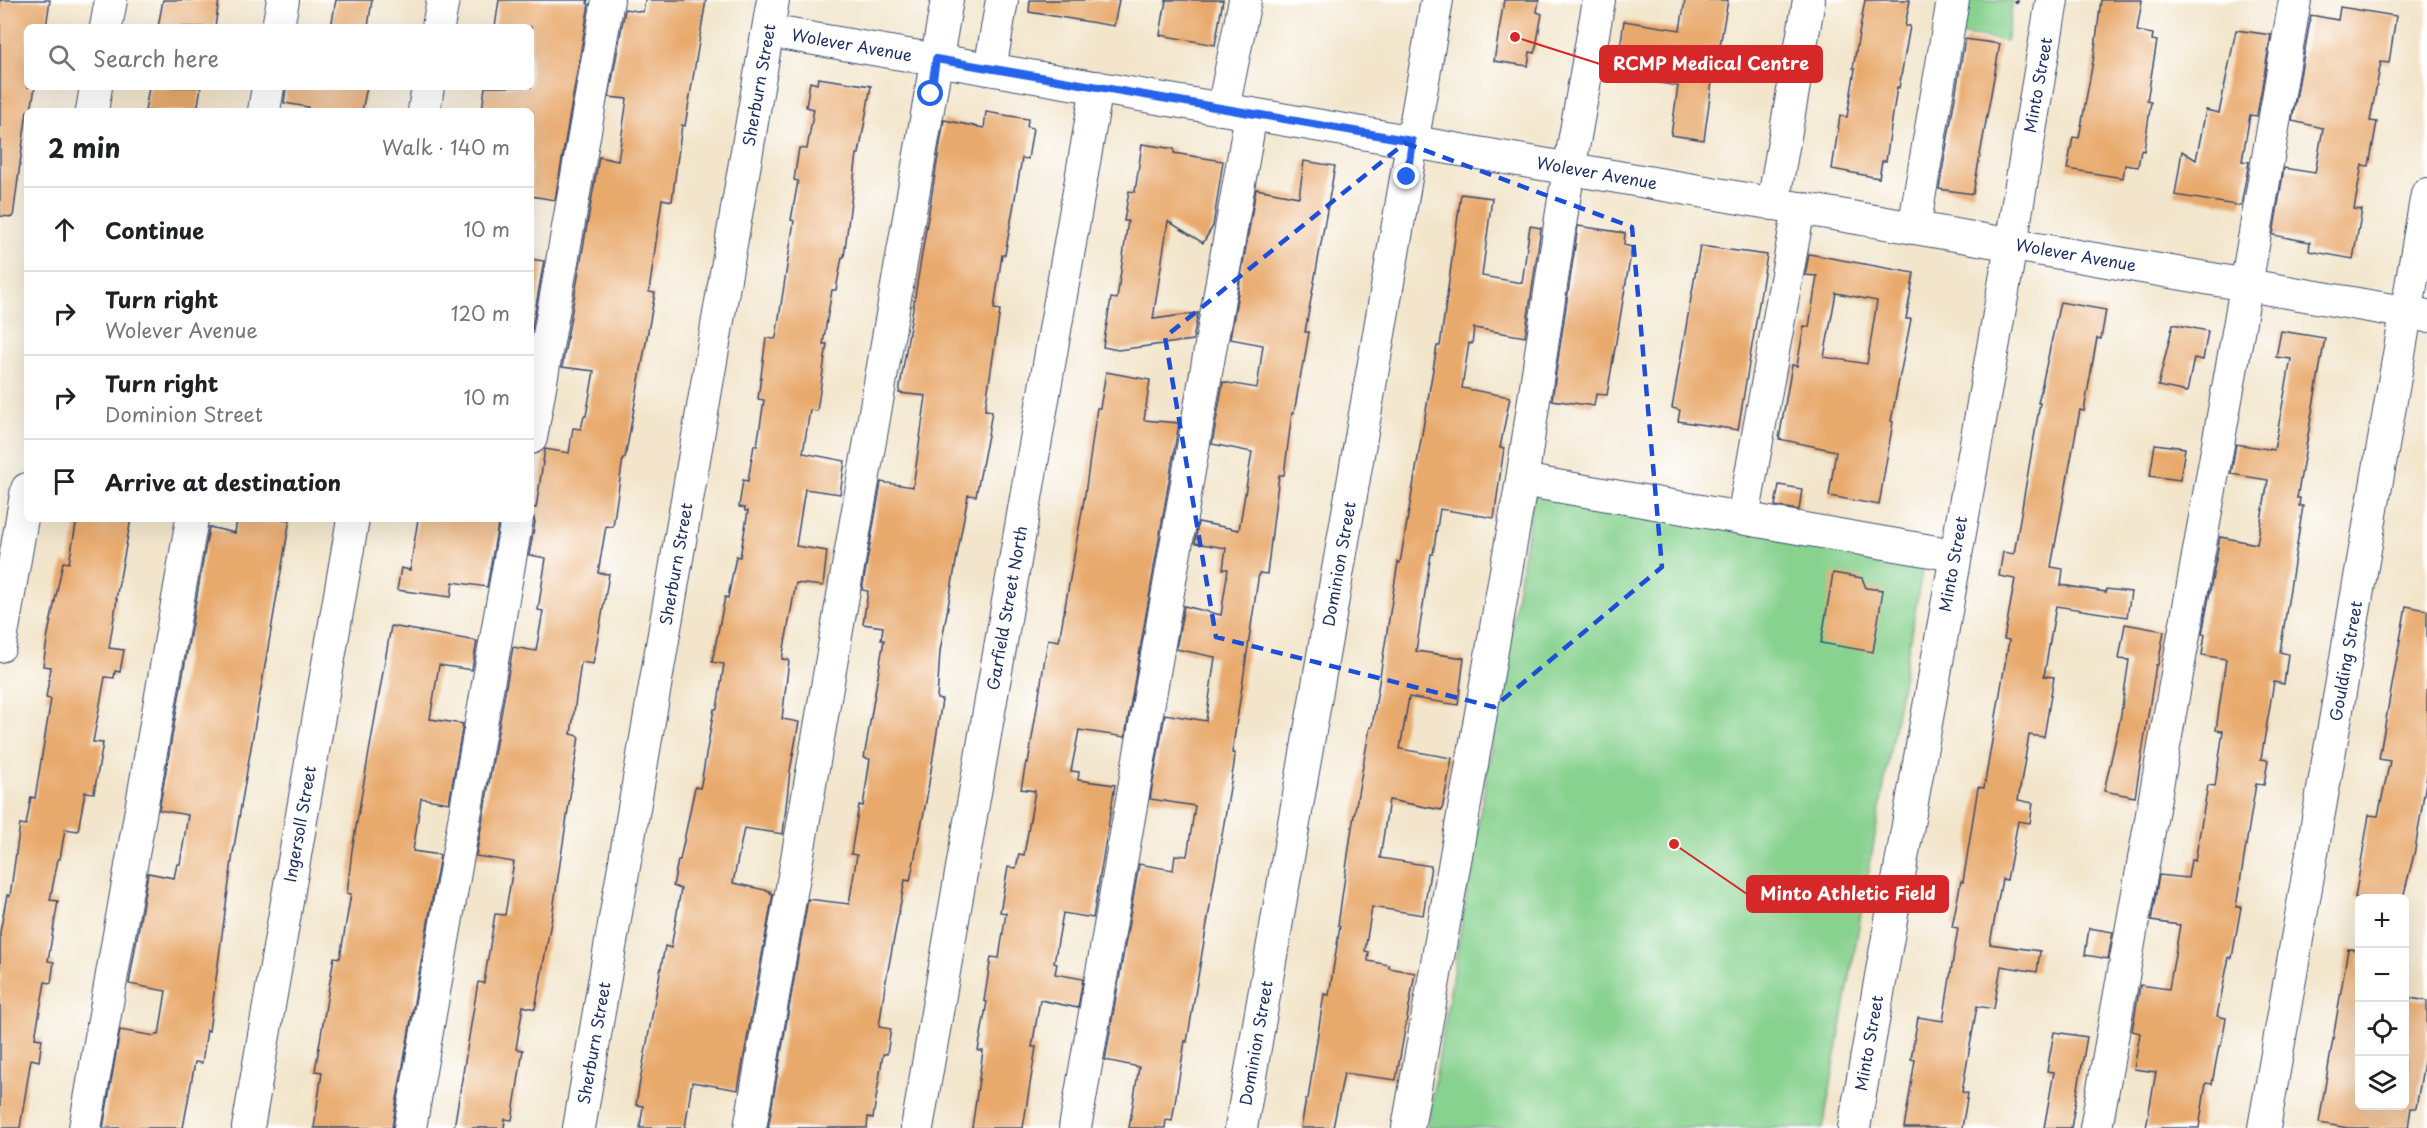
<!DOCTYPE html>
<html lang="en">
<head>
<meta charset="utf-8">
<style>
  :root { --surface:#fff; --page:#f2f2f2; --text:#202124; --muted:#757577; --line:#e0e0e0 }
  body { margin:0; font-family:"Playpen Sans",sans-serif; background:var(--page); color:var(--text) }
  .controls { position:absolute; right:18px; bottom:18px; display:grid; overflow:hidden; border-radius:9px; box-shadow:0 6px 24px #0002 }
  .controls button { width:54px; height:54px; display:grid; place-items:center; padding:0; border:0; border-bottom:2px solid var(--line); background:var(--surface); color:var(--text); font:30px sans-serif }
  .stop { position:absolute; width:18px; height:18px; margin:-14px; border:4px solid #2563eb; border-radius:50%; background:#fff }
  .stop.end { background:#2563eb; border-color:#fff; box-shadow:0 2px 6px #0008 }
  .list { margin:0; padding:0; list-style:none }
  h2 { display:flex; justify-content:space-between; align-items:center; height:78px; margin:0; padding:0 24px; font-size:26px }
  h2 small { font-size:20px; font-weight:400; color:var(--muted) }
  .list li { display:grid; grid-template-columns:39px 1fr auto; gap:18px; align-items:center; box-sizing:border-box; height:84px; padding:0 24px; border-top:2px solid var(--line) }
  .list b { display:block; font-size:22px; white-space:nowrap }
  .list p { margin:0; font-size:20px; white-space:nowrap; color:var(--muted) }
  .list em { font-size:20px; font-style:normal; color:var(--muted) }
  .icon { flex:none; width:33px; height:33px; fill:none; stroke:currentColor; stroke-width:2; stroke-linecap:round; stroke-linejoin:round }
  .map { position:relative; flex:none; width:2427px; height:1128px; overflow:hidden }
  .search { position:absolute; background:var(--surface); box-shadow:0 6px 24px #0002; left:24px; top:24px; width:510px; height:66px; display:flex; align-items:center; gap:15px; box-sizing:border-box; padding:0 21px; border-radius:9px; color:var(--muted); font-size:22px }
  .panel { position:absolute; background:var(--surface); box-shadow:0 6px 24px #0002; left:24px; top:108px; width:510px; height:414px; border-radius:9px }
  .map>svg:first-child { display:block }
  .green { fill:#88d28f; stroke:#528076; stroke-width:1.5 }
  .building { fill:#e8a96c; fill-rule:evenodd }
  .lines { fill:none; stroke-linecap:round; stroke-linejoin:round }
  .minor-casing { stroke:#3b4a6e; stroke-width:34 }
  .path { stroke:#3b4a6e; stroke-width:4; stroke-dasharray:4.5 4.5; stroke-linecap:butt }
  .minor { stroke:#fff; stroke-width:32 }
  .route { stroke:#2563eb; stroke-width:8 }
  .marked { fill:none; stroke:#1d4ed8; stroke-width:4.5; stroke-dasharray:12 8; stroke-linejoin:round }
  .labels { text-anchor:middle; stroke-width:6; stroke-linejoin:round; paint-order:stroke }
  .street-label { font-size:16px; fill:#1b2f5e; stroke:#fff }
  .leader { fill:none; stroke:#d62828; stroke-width:2 }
  .callout-dot { fill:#d62828; stroke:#fff; stroke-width:2 }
  .callout { fill:#d62828; stroke:#d62828; stroke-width:2 }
  .callout-label { font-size:18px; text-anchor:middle; font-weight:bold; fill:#fff }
</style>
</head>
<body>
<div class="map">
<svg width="2427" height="1128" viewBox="0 0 2427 1128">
  <rect width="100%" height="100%" fill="#fff"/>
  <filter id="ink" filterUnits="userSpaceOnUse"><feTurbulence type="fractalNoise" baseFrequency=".0167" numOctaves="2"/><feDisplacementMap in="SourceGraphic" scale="12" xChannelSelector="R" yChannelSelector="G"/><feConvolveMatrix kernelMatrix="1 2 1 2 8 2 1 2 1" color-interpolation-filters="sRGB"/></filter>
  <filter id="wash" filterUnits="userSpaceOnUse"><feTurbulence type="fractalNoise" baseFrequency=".008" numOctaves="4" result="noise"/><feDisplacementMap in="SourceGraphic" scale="24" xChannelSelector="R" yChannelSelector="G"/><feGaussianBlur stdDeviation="1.35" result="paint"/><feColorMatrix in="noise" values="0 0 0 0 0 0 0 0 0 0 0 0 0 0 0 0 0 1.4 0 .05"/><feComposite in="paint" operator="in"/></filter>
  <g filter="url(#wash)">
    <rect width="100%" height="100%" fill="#f2e5cb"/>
    <g class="green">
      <polygon points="1964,0 2013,0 2006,41 1959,34"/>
      <polygon points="1534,493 1924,560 1823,1128 1427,1128"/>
    </g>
    <g id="blocks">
      <g class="building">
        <polygon points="0,0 50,0 46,27 27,27 27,87 35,87 31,111 27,111 13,217 0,216"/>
        <polygon points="163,0 219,0 215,27 158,27"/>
        <polygon points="336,0 372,0 368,27 331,27"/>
        <polygon points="499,0 588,0 587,3 589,4 555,200 531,196 531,111 482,111 485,87 531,87 531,27 495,27"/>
        <polygon points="645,0 706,0 685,126 682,125 672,201 662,199 649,292 655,293 625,458 623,458 613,527 606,526 598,573 609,574 604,604 593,664 581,662 571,734 579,736 552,917 535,1009 523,1006 516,1049 523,1050 512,1120 505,1119 504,1128 454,1128 478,982 484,983 495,914 505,915 514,862 476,856 513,647 536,651 543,611 538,610 546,558 529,555 535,522 531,507 536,508 545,449 569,453 573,428 581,429 584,416 586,416 594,371 562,367 599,157 618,161 627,99 609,97 625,9 643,12"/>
        <polygon points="1030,0 1119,0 1114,26 1029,12"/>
        <polygon points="1166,0 1223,0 1215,45 1160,35"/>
        <polygon points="1504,0 1539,0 1537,12 1542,14 1535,53 1530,52 1528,66 1494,61"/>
        <polygon points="1685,0 1728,0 1720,46 1717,45 1704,140 1671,135 1678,86 1616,76 1624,21 1680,30"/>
        <polygon points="1865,0 1910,0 1905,26 1910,26 1899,88 1897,87 1886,161 1882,161 1879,178 1832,169 1840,116 1847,117 1855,69 1853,68"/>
        <polygon points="2101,0 2142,0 2137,31 2153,34 2152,40 2157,41 2147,101 2151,102 2144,151 2141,150 2138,167 2125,165 2123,178 2067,169 2073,137 2079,138 2094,56"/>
        <polygon points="2340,7 2396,16 2389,63 2381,62 2370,121 2377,122 2369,166 2362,165 2354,209 2362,210 2353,259 2309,251 2310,242 2273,235 2284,168 2315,173 2323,128 2292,121 2311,15 2338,20"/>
        <polygon points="2236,30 2271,35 2257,116 2250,115 2242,161 2249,162 2241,206 2175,195 2182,151 2196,160 2206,110 2219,113"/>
        <polygon points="1965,39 2000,44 1973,194 1939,189"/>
        <polygon points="818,78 871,86 859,154 857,154 844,257 842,257 836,290 832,290 823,344 827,344 817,411 810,410 803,453 845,461 840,494 805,489 796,546 827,551 823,586 796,583 782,659 789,660 782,719 799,722 790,771 783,834 744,828 733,883 770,891 770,893 773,894 738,1090 692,1082 685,1128 640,1128 643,1106 636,1105 641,1075 665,946 671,948 681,889 673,886 678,860 680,860 695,787 700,788 701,784 714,709 717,709 724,664 712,662 725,597 728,598 736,556 740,557 748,511 745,511 745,508 739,507 743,480 748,481 754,445 757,446 764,400 758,399 766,338 775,339 776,337 794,221 791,220 798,181 794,180 799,148 807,149 814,109 806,107 810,82 817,84"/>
        <polygon points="149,87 201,87 197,111 145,111"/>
        <polygon points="286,87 367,87 362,111 307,111 308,107 284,103"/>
        <polygon points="986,112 1028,119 1027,127 1033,128 1028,159 1022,158 1005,255 1002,255 994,309 1000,310 985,410 992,411 988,435 976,496 968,495 940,651 937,699 942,700 926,802 910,881 905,880 885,986 879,1027 891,1029 887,1054 883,1054 873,1118 868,1117 867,1128 768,1128 808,899 849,904 857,855 851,854 859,805 863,806 870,759 864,758 884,640 881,640 883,627 863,624 868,591 862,590 881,482 913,487 926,396 899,393 944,120 984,128"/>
        <polygon points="1142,144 1174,149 1174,153 1223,161 1213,226 1203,243 1168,221 1153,319 1198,313 1193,340 1118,350 1103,347 1111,298 1117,299 1128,221 1124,221 1129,191 1135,192"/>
        <polygon points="1304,161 1335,166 1305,332 1309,332 1304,362 1303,362 1294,413 1292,413 1284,475 1279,475 1267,574 1259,573 1232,753 1235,753 1234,764 1187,1042 1185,1041 1172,1121 1166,1120 1165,1128 1129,1128 1139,1067 1105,1060 1139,864 1173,870 1175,855 1187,856 1195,806 1150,799 1165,714 1206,721 1215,657 1176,649 1184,606 1221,615 1228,569 1223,569 1226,548 1195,543 1198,522 1239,530 1252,452 1212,444 1223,382 1257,388 1263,345 1230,339 1256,189 1299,197"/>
        <polygon points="1461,194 1492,198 1482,276 1522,283 1530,226 1541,228 1525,337 1474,328 1472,344 1469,343 1462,388 1510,397 1500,448 1504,448 1494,518 1440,509 1433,554 1431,554 1416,651 1464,658 1458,705 1409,697 1400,749 1452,758 1442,810 1389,800 1380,858 1431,866 1423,915 1372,907 1365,951 1369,952 1368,961 1389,965 1389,968 1415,973 1396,1080 1344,1073 1333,1128 1301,1128 1306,1099 1308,1099 1324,994 1329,995 1340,926 1338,925 1352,827 1370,727 1372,727 1398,562 1400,563 1437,346 1440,346"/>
        <polygon points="1578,226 1625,233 1624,245 1632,247 1607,395 1596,394 1594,406 1552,400"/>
        <polygon points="1700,246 1767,255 1738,430 1678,421 1680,410 1672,408"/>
        <path d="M1809,254L1914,273L1906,319H1911L1891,421L1893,422L1879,505L1829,496L1836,451L1779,439L1792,365L1797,366L1804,326L1809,327L1817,276L1805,275ZM1836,293L1877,301L1867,364L1824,357Z"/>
        <polygon points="531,259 544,261 531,334"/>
        <polygon points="2060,302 2106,310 2101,339 2097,338 2084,411 2080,410 2051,567 2063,569 2061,585 2106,592 2106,589 2131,592 2127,617 2056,606 2044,676 2054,677 2044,737 2029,735 2018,800 2033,803 2030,823 2018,821 2007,880 2002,879 1990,944 2040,951 2037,972 2001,966 1994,1009 1977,1006 1962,1092 1968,1093 1962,1128 1904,1128 1915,1060 1911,1059 1918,1017 1943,1021 1958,928 1952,927 1961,881 1963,882 1978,787 1984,788 2009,640 2004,639 2015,579 1999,576 2003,552 2014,554 2040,403 2038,403"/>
        <polygon points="2173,324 2208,331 2203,360 2194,358 2187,392 2158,386"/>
        <polygon points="2281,331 2325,338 2297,498 2300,498 2299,506 2303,506 2280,652 2288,654 2284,684 2274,682 2261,759 2268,760 2264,785 2256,784 2236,907 2241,907 2232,958 2229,957 2217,1016 2226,1018 2221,1046 2219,1046 2212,1084 2206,1083 2199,1128 2146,1128 2156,1072 2134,1069 2140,1033 2132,1031 2140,985 2169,989 2180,925 2151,921 2159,875 2188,878 2191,860 2195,861 2208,785 2215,786 2223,731 2216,730 2226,659 2202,655 2205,634 2202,634 2220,537 2257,544 2268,480 2231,474 2236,444 2274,450 2291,359 2276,357"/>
        <polygon points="1106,372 1150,380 1144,420 1179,423 1125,737 1079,730 1071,771 1079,772 1078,780 1115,785 1093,918 1063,913 1054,963 1057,964 1055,974 1083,979 1078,1008 1040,1000 1032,1047 1036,1047 1023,1128 972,1128 983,1051 978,1051 987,1002 984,1001 991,957 999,958 1006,913 1000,912 1008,867 1016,868 1019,854 1024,855 1035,791 1021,789 1026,762 1028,763 1048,639 1059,641 1085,494 1097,408 1100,408"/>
        <polygon points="2155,444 2185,448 2180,480 2150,476"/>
        <polygon points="1779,485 1802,489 1799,510 1775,506"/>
        <polygon points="77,519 131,519 116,599 117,599 109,648 124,650 120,672 115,671 114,678 105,677 93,742 103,743 94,793 85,792 78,831 65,829 60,859 58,859 50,900 58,901 48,961 54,962 51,983 45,982 35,1038 42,1039 39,1061 31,1059 20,1128 0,1128 0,932 7,895 10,896 20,824 26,825 31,797 35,798 51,699 46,698 51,667 43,666 48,634 63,562 69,563"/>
        <polygon points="237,519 290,519 233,853 209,1031 207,1030 202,1063 195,1062 183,1128 103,1128 120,1030 155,1036 156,1034 159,1035 166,991 129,984 148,873 174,878 177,864 180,864 188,815 159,810 209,527 235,533"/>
        <polygon points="418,519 499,519 487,587 453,582 451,597 397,590 401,568 410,570"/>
        <polygon points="1833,573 1862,578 1866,588 1883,590 1873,652 1821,643"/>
        <polygon points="2406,606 2427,610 2427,775 2415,850 2403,898 2355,898 2369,815 2378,816 2390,761 2379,759"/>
        <polygon points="2125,624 2164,631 2158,665 2156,665 2135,797 2104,791 2120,720 2129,660 2119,659"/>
        <polygon points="391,626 477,641 472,670 439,665 430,719 463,724 449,803 421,798 413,851 440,855 392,1128 314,1128 322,1072 315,1071 334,957 340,958 351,894 347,894 352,850"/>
        <polygon points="2089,928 2113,932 2108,959 2085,955"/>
        <polygon points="2348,949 2360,950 2360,1106 2404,1106 2404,997 2427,1001 2427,1045 2416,1108 2411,1108 2408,1128 2348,1128 2319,1123"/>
        <polygon points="2054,1032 2087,1037 2071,1128 2044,1128 2054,1072 2047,1071"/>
      </g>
    </g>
  </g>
  <g filter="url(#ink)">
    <use href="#blocks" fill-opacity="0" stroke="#3b4a6e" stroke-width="1.5"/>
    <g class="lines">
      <defs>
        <g id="minor">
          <polyline points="106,27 111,0"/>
          <polyline points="278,27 283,0"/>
          <polyline points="438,27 443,0"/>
          <polyline points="768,31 2427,316"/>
          <polyline points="990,69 1002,0"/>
          <polyline points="1223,109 1245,0"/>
          <polyline points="92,111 96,87"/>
          <polyline points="264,111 268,87"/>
          <polyline points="424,111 428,87"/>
          <polyline points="1773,204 1809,0"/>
          <polyline points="1914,228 1953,0"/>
          <polyline points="531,438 608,0"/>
          <polyline points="1522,480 1954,555"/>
          <polyline points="1743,518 1799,208"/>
          <polyline points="0,646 27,489"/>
          <polyline points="85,1128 192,519"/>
          <polyline points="248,1128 353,519"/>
          <polyline points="410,1128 517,519"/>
          <polyline points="579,1128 773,0"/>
          <polyline points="750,1128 947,0"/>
          <polyline points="917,1128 1097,87"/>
          <polyline points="1075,1128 1251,114"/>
          <polyline points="1241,1128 1437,0"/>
          <polyline points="1408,1128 1522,480 1563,205 1599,0"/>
          <polyline points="1854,1128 2005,280 2052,0"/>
          <polyline points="2096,1128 2240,321 2295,0"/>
          <polyline points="2264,1128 2427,194"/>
        </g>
      </defs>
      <use href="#minor" class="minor-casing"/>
      <polyline class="path" points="2015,0 2018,3"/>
      <use href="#minor" class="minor"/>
    </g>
  </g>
  <g class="lines" filter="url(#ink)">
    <polyline class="route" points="931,94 936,59 1412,141 1407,177"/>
  </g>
  <path class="marked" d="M1405,143L1632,227L1662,567L1494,707L1216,637L1165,337Z"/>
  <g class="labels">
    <g class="street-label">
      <text transform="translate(852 45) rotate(10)" y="6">Wolever Avenue</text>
      <text transform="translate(759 85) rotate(-80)" y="6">Sherburn Street</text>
      <text transform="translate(2038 85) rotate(-80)" y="6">Minto Street</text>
      <text transform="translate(1597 173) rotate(10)" y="6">Wolever Avenue</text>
      <text transform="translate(2076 255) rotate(10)" y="6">Wolever Avenue</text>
      <text transform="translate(676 564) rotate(-80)" y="6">Sherburn Street</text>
      <text transform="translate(1339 564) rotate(-80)" y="6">Dominion Street</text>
      <text transform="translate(1953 564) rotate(-80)" y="6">Minto Street</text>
      <text transform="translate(1007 608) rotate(-80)" y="6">Garfield Street North</text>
      <text transform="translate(2346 661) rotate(-80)" y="6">Goulding Street</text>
      <text transform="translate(300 824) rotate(-80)" y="6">Ingersoll Street</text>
      <text transform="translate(594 1043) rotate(-80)" y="6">Sherburn Street</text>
      <text transform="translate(1256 1043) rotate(-80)" y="6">Dominion Street</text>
      <text transform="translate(1869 1043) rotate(-80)" y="6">Minto Street</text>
    </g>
  </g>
  <path class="leader" d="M1515 37L1600 64M1674 844L1747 894"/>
  <g class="callout-dot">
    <circle cx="1515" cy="37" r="6"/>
    <circle cx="1674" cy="844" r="6"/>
  </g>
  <g class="callout">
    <rect x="1600" y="46" width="222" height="36" rx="6"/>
    <rect x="1747" y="876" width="201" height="36" rx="6"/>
  </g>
  <g class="callout-label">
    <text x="1711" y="70">RCMP Medical Centre</text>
    <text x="1848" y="900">Minto Athletic Field</text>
  </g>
</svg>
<div class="controls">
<button>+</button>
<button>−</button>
<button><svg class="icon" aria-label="locate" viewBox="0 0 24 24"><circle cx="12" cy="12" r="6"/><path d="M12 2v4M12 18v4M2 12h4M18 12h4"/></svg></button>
<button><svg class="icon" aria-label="layers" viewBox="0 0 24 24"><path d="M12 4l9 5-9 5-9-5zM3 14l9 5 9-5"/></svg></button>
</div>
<div class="stop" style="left:931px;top:94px"></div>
<div class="stop end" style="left:1407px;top:177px"></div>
<div class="search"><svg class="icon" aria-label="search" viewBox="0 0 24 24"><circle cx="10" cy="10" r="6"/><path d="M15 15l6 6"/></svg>Search here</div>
<section class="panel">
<h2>2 min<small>Walk · 140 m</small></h2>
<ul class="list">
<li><svg class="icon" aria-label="ahead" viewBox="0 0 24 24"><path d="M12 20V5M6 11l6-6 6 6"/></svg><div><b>Continue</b></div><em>10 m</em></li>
<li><svg class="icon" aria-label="right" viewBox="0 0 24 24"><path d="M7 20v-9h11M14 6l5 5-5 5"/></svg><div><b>Turn right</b><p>Wolever Avenue</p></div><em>120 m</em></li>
<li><svg class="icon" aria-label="right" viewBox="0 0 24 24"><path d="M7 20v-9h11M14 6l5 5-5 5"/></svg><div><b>Turn right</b><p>Dominion Street</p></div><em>10 m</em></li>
<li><svg class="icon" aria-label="arrive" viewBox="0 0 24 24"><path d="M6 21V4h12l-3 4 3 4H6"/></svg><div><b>Arrive at destination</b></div></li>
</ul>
</section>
</div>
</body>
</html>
